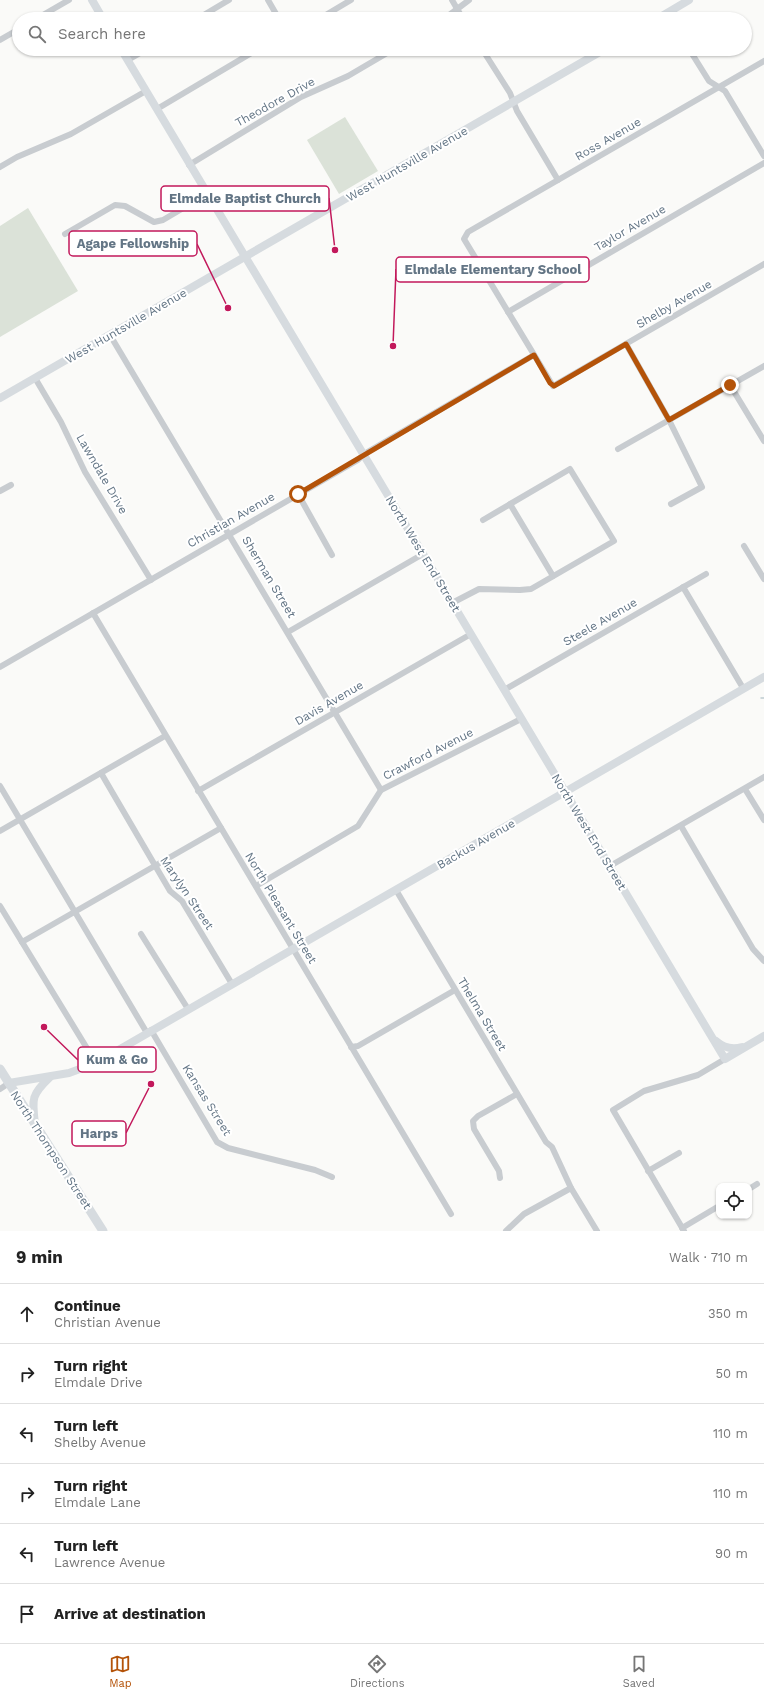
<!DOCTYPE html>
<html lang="en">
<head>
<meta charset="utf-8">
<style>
  :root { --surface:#fff; --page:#f6f6f6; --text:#222; --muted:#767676; --line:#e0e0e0; --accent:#b45309 }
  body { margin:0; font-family:"Work Sans",sans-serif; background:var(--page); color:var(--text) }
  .controls { position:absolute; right:12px; bottom:12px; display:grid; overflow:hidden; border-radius:8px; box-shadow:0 1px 3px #0004 }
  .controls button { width:36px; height:36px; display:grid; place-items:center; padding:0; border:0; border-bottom:1px solid var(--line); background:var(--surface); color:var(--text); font:20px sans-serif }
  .stop { position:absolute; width:12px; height:12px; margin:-9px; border:3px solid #b45309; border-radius:50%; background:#fff }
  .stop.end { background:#b45309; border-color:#fff; box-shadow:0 1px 4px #0008 }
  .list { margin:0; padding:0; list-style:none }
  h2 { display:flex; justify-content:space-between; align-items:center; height:52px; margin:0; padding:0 16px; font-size:17px }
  h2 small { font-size:13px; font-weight:400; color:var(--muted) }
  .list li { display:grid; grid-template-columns:26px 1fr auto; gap:12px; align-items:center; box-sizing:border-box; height:60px; padding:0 16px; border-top:1px solid var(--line) }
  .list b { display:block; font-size:15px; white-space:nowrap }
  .list p { margin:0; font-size:13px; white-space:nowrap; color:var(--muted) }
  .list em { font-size:13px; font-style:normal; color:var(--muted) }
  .icon { flex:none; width:22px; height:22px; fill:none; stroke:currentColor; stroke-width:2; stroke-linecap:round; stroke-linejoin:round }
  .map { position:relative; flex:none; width:764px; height:1231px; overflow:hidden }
  .search { position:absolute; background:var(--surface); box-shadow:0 1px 3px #0004; left:12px; right:12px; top:12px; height:44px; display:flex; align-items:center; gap:10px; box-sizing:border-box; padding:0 14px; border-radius:22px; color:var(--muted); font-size:15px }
  .sheet { height:412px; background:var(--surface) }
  nav { display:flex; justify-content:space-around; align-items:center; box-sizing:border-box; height:56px; border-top:1px solid var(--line); background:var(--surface); font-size:11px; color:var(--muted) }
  nav a { display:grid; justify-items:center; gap:2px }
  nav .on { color:var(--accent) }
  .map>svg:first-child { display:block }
  .green { fill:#dbe2d8 }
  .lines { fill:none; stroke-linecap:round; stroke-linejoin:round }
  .stream { stroke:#becbcf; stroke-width:1.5 }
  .street { stroke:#c8ccd0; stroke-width:6 }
  .secondary { stroke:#d6dbdf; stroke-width:8 }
  .primary { stroke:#d6dbdf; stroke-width:9 }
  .route { stroke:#b45309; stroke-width:5 }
  .labels { text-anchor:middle; stroke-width:4; stroke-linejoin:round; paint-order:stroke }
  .street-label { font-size:12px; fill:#637585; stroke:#fff }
  .leader { fill:none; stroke:#c2185b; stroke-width:1.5 }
  .callout-dot { fill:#c2185b; stroke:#fff; stroke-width:1.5 }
  .callout { fill:#fff; stroke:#c2185b; stroke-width:1.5 }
  .callout-label { font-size:13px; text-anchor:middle; font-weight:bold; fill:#637585 }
</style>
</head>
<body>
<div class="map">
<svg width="764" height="1231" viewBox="0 0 764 1231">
  <rect width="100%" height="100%" fill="#fafaf8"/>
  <g class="green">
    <polygon points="345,117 378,171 339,194 307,140"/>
    <polygon points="28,208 78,291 0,337 0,226"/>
  </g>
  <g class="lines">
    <polyline class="stream" points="761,698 764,698"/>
    <g class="street">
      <polyline points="268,0 279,19"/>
      <polyline points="452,0 463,19"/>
      <polyline points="36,19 69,0"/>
      <polyline points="197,19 229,0"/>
      <polyline points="319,19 351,0"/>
      <polyline points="444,19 469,0"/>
      <polyline points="0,40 19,29"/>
      <polyline points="482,49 510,93 517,111 558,180"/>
      <polyline points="689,49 709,81 725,91 764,156"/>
      <polyline points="128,60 147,49"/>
      <polyline points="764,61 468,232 464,239 553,386 764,264"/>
      <polyline points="157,109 258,49"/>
      <polyline points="189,165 301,97 348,76 394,49"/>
      <polyline points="0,167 17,157 71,134 146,91"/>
      <polyline points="65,234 115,205 125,206 154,222 163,220 207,194"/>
      <polyline points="508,312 764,163"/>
      <polyline points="110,335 381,790"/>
      <polyline points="626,344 669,420 702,487 671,504"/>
      <polyline points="35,378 61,422 85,472 151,580"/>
      <polyline points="730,385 764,441"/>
      <polyline points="618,449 764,366"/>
      <polyline points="0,491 11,485"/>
      <polyline points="298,494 332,555"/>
      <polyline points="510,504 553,576"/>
      <polyline points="744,546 764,579"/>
      <polyline points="683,587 743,688"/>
      <polyline points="452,603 479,589 520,590 531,589 614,541 570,469 483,520"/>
      <polyline points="93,613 451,1214"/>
      <polyline points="288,632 423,554"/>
      <polyline points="0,667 358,460 364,454 534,355"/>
      <polyline points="504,690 706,574"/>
      <polyline points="101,773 170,891 182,901 232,984"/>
      <polyline points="0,786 147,1033"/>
      <polyline points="745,789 764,820"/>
      <polyline points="198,791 471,634"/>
      <polyline points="681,826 753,949 764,961"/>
      <polyline points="0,831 165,736"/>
      <polyline points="610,866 764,777"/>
      <polyline points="256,886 358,826 381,790 521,719"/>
      <polyline points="396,890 546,1142 552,1147 571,1188 597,1231"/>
      <polyline points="0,906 96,1063"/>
      <polyline points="141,934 188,1009"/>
      <polyline points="22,942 221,828"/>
      <polyline points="151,1030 217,1142 228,1148 315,1170 332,1177"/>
      <polyline points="351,1047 358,1046 455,990"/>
      <polyline points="0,1089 9,1083"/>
      <polyline points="648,1171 679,1153"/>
      <polyline points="500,1178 499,1171 474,1129 473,1121 478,1116 517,1094"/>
      <polyline points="749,1189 757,1184"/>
      <polyline points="682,1228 719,1206"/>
      <polyline points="506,1231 524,1214 571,1188"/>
      <polyline points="684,1231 613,1110 644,1091 698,1075 725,1059"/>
    </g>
    <g class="secondary">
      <polyline points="92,0 103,19"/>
      <polyline points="657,19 689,0"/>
      <polyline points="121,49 725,1059 764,1036"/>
      <polyline points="0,398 605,49"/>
      <path d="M716,1041C724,1048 732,1050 742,1047"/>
      <polyline points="9,1083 69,1073 96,1063 764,677"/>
      <path d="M35,1124C32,1099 31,1095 50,1077"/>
    </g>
    <polyline class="primary" points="0,1069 103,1231"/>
  </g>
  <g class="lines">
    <polyline class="route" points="298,494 534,355 550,383 554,386 626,344 669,420 730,385"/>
  </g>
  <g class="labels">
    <g class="street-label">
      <text transform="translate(275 102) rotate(-29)" y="4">Theodore Drive</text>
      <text transform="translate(608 139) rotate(-30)" y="4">Ross Avenue</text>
      <text transform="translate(407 164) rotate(-30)" y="4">West Huntsville Avenue</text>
      <text transform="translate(630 228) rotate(-30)" y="4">Taylor Avenue</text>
      <text transform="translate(674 304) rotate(-30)" y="4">Shelby Avenue</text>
      <text transform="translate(126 326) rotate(-30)" y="4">West Huntsville Avenue</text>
      <text transform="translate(102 474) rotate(60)" y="4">Lawndale Drive</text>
      <text transform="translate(231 520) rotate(-30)" y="4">Christian Avenue</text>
      <text transform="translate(423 554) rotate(59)" y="4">North West End Street</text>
      <text transform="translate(269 577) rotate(59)" y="4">Sherman Street</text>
      <text transform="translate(600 622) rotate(-30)" y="4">Steele Avenue</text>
      <text transform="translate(329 703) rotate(-30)" y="4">Davis Avenue</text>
      <text transform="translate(428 754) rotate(-27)" y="4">Crawford Avenue</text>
      <text transform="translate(589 832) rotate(59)" y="4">North West End Street</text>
      <text transform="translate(476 844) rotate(-30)" y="4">Backus Avenue</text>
      <text transform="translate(187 893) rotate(56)" y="4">Marylyn Street</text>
      <text transform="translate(281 908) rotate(59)" y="4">North Pleasant Street</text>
      <text transform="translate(482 1014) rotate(59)" y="4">Thelma Street</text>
      <text transform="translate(207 1100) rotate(58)" y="4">Kansas Street</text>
      <text transform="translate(51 1150) rotate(57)" y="4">North Thompson Street</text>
    </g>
  </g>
  <path class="leader" d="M335 250L329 198M228 308L197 244M393 346L396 269M44 1027L78 1060M151 1084L126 1133"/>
  <g class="callout-dot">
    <circle cx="335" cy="250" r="4"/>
    <circle cx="228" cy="308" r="4"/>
    <circle cx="393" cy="346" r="4"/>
    <circle cx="44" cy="1027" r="4"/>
    <circle cx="151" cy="1084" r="4"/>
  </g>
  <g class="callout">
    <rect x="161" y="186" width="168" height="25" rx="4"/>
    <rect x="69" y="231" width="128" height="25" rx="4"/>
    <rect x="396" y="257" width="193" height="25" rx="4"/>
    <rect x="78" y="1047" width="78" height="25" rx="4"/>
    <rect x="72" y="1121" width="54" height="25" rx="4"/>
  </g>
  <g class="callout-label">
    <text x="245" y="203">Elmdale Baptist Church</text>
    <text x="133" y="248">Agape Fellowship</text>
    <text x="493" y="274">Elmdale Elementary School</text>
    <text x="117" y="1064">Kum &amp; Go</text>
    <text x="99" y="1138">Harps</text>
  </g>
</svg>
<div class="controls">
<button><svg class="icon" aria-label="locate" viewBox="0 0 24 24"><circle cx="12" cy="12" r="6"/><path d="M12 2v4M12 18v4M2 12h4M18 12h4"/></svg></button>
</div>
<div class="stop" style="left:298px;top:494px"></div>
<div class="stop end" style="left:730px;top:385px"></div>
<div class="search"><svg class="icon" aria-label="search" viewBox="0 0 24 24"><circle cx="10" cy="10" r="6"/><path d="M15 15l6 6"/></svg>Search here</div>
</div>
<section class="sheet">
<h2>9 min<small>Walk · 710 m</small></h2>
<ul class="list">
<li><svg class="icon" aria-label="ahead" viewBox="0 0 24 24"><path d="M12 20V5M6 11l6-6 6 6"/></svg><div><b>Continue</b><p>Christian Avenue</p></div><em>350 m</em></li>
<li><svg class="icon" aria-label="right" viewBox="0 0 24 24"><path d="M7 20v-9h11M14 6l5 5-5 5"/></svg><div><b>Turn right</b><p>Elmdale Drive</p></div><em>50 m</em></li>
<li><svg class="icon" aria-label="left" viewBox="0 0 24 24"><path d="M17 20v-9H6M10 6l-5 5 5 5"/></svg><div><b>Turn left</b><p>Shelby Avenue</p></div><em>110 m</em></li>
<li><svg class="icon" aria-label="right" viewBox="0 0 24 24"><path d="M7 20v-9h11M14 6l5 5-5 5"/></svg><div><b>Turn right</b><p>Elmdale Lane</p></div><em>110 m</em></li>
<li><svg class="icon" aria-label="left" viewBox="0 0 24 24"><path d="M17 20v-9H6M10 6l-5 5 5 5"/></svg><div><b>Turn left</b><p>Lawrence Avenue</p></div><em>90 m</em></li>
<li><svg class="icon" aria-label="arrive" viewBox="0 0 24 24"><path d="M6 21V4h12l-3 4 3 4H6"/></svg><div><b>Arrive at destination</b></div></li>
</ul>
</section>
<nav>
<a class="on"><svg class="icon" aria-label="map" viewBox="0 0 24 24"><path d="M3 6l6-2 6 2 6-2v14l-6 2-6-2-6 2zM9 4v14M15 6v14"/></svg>Map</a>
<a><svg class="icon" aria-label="directions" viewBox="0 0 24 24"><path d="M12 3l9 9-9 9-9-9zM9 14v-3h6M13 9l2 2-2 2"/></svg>Directions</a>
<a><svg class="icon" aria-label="saved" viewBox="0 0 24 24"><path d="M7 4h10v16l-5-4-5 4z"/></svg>Saved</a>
</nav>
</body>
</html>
